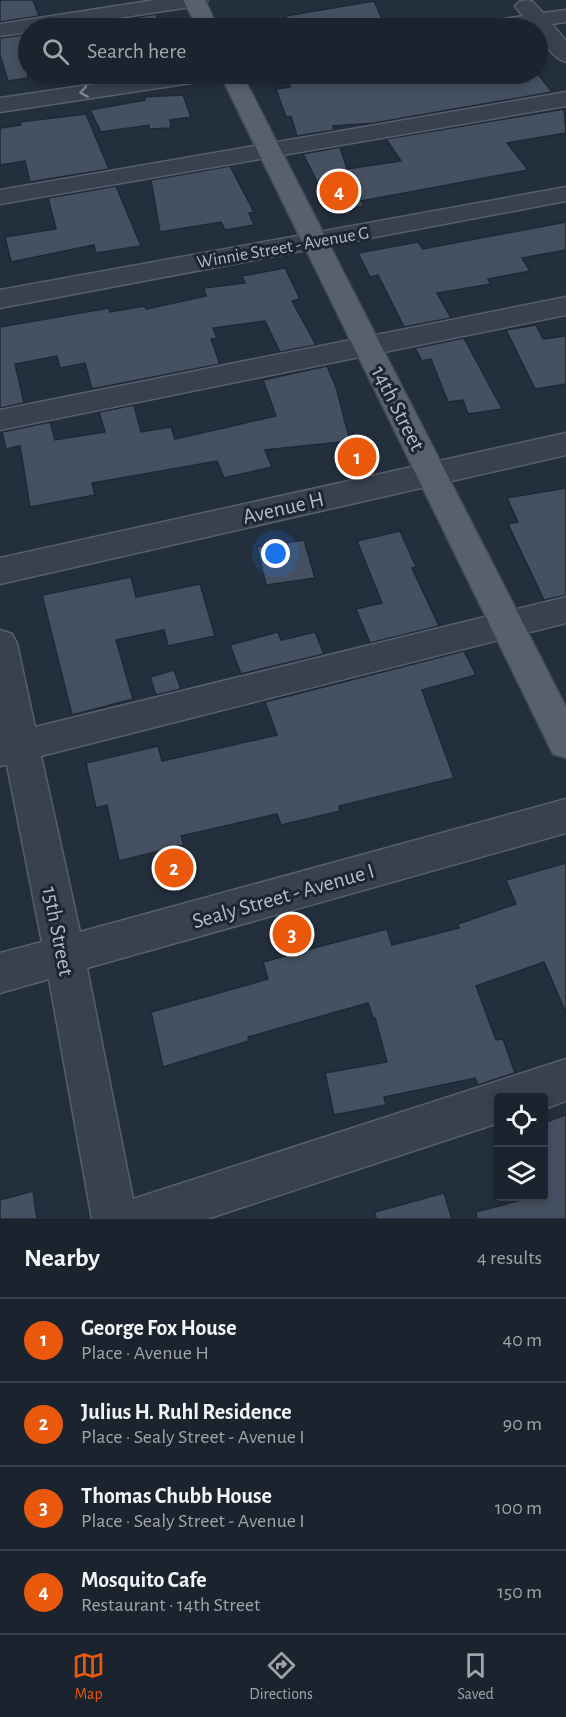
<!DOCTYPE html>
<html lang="en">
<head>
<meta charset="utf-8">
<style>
  :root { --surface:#1b232e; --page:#242b36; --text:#f1f3f6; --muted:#a0a4aa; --line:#39404a; --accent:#ea580c }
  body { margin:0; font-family:"Alegreya Sans",sans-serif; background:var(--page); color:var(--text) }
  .controls { position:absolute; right:18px; bottom:18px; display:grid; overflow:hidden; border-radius:6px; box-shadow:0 3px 9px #0003 }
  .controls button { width:54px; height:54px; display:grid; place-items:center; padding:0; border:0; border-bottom:2px solid var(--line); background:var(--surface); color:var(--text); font:30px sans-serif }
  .you { position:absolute; left:276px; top:554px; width:21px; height:21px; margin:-15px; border:4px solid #fff; border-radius:50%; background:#1a73e8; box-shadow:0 0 0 9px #1a73e833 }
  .badge { display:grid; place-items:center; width:39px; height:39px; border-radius:50%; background:var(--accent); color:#fff; font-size:20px; font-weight:700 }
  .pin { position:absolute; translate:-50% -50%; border:3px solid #fff; box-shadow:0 2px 6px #0006 }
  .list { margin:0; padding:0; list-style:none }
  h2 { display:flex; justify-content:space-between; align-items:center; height:78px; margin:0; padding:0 24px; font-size:26px }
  h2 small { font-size:20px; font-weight:400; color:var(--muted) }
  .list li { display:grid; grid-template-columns:39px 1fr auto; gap:18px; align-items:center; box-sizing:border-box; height:84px; padding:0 24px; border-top:2px solid var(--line) }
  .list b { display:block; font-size:22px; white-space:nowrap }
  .list p { margin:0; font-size:20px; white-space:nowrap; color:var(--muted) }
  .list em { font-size:20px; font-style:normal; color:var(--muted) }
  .icon { flex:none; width:33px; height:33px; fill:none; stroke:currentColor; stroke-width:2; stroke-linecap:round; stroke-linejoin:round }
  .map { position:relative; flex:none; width:566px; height:1219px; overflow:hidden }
  .search { position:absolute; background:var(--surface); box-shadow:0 3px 9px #0003; left:18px; right:18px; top:18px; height:66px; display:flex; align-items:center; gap:15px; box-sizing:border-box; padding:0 21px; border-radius:33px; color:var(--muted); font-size:22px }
  .sheet { height:414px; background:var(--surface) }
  nav { display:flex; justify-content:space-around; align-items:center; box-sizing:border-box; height:84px; border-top:2px solid var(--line); background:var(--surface); font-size:16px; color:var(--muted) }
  nav a { display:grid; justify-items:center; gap:3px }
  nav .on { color:var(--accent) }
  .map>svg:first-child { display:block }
  .building { fill:#455162; stroke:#1f2835; stroke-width:1.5 }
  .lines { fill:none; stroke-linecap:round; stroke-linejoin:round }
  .minor-casing { stroke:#565f6c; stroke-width:3 }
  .major-casing { stroke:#414a57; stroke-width:3 }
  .minor { fill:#38414e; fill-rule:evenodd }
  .major { fill:#56606e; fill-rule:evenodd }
  .oneway { stroke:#7c8592 }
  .labels { text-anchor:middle; stroke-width:6; stroke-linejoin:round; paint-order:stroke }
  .far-street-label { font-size:18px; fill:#b4bcc9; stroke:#1d2633 }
  .street-label { font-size:22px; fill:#b4bcc9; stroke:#1d2633 }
</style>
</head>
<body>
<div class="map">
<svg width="566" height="1219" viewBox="0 0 566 1219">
  <rect width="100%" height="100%" fill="#242f3e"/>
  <g class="building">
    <polygon points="0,0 33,0 39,16 0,22"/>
    <polygon points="374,1 384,23 350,28 287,28 286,16"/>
    <polygon points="156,14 158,21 131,24 126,19"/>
    <polygon points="28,34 28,78 8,81 0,55 0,38"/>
    <polygon points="343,74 538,74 552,92 375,123 333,126 334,130 297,136 291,116 286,117 276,89 290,87 288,82"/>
    <polygon points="183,95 191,117 170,120 171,128 149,129 149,125 101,132 90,110 145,100 145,97"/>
    <polygon points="564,109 566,133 507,143 528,170 361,201 364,206 332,211 303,154 340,147 347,169 401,161 386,139"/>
    <polygon points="86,114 109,169 30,182 25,161 0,165 0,128 21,125 20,122"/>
    <polygon points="230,166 254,212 249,213 254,225 225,230 221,222 160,232 151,180"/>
    <polygon points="116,186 141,246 96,253 94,245 11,262 5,237 56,229 48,198"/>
    <polygon points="566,222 566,250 522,258 530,271 488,279 491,284 437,293 451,318 404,327 378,275 370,277 358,253 418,242 423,249"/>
    <polygon points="285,268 300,299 292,301 316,345 280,352 265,321 213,328 217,338 211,339 220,364 92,389 85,363 60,368 57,356 15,364 24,403 0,408 0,327 109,308 110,312 145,306 146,309 206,296 204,288 245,283 242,276"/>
    <polygon points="536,325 543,339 566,336 566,384 535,389 506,330"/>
    <polygon points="464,338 502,409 468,414 463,400 448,402 431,359 422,361 415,348"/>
    <polygon points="327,366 336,387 350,441 265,450 272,467 224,478 217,461 92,483 95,495 30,507 20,446 6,449 2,432 50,422 55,440 105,432 99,412 134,405 141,432 171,427 175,439 276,416 263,380"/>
    <polygon points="566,488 566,595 544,600 508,524 518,522 507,498"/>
    <polygon points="400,531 416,567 412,568 439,626 370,643 356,609 382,603 357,541"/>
    <polygon points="304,540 315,578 266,585 257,547"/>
    <polygon points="131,577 136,597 200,584 215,636 168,646 164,630 116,640 133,699 72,715 42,595"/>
    <polygon points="278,632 281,640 315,632 324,654 241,674 230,645"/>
    <polygon points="464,651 476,675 422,690 454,778 339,806 340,811 281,825 277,814 181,836 184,845 119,861 107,805 96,808 86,763 158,746 162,761 277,735 265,702"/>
    <polygon points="174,670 181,689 156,695 150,677"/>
    <polygon points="566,863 566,1013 544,962 476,986 496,1040 503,1039 515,1073 478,1085 475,1078 384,1097 386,1105 334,1115 325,1073 387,1062 375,1018 373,1018 368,1003 248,1037 249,1041 163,1067 151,1012 268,979 263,962 325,945 387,929 392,945 459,928 458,924 516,904 506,880"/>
    <polygon points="566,1115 566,1219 477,1219 476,1212 532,1197 543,1197 543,1123"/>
    <polygon points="33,1191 37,1219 0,1219 0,1200"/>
    <polygon points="444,1193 452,1219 376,1219 375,1212"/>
  </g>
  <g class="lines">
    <defs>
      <g id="minor">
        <polygon points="155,0 208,0 204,4 197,6 52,28 28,28 28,32 0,36 0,24"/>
        <path d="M527,0L533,2L543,13L566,10V22L552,24L566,41V62C555,59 538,40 538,28H476L479,23L523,16L515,6L519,2Z"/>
        <polygon points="163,74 215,74 212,79 204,81 0,112 0,98"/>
        <polygon points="566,92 566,106 0,204 0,190"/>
        <polygon points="566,187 566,201 0,308 0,290"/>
        <polygon points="566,297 566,315 0,430 0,410"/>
        <polygon points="566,433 566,455 0,584 0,558"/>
        <polygon points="566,597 566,623 41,756 80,932 566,799 566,833 87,968 133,1199 566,1059 566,1101 544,1109 544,1098 498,1098 498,1123 207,1219 92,1219 49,979 0,993 0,953 42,942 7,765 0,766 0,630 12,634 17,644 35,727"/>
      </g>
      <g id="major">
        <polygon points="183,0 205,0 218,28 198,28"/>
        <polygon points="220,74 242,74 566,707 566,758 553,754"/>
      </g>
    </defs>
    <use href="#minor" class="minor-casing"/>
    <use href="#major" class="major-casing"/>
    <use href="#minor" class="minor"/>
    <use href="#major" class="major"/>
  </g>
  <defs><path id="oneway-chevron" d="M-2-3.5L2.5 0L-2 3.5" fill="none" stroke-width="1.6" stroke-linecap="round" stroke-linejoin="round" transform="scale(1.5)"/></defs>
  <use class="oneway" href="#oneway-chevron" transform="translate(84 92) rotate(171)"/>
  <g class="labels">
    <g class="far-street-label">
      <text transform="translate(283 247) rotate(-10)" y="6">Winnie Street - Avenue G</text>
    </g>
    <g class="street-label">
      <text transform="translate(399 408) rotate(63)" y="8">14th Street</text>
      <text transform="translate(283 507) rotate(-13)" y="8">Avenue H</text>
      <text transform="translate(283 895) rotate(-16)" y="8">Sealy Street - Avenue I</text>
      <text transform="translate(59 931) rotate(79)" y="8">15th Street</text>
    </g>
  </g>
</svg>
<div class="controls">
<button><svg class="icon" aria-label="locate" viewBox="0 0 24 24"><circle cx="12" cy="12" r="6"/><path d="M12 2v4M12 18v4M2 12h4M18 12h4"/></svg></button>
<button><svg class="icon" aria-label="layers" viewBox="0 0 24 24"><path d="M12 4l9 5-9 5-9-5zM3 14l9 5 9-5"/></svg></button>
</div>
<div class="you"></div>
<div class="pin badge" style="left:357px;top:457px">1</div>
<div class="pin badge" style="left:174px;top:868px">2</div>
<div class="pin badge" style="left:292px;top:934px">3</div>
<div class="pin badge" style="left:339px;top:191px">4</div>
<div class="search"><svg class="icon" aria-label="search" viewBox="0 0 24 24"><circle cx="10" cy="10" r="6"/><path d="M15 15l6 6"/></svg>Search here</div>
</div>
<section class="sheet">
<h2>Nearby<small>4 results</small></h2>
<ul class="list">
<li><span class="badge">1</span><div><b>George Fox House</b><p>Place · Avenue H</p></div><em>40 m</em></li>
<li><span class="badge">2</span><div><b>Julius H. Ruhl Residence</b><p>Place · Sealy Street - Avenue I</p></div><em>90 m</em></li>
<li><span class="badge">3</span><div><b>Thomas Chubb House</b><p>Place · Sealy Street - Avenue I</p></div><em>100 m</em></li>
<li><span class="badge">4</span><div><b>Mosquito Cafe</b><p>Restaurant · 14th Street</p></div><em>150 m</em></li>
</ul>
</section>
<nav>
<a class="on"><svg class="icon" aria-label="map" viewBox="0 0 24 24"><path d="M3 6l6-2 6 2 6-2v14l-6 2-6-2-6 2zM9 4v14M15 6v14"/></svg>Map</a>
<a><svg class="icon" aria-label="directions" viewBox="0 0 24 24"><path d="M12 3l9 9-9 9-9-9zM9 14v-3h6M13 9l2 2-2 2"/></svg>Directions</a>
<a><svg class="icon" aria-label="saved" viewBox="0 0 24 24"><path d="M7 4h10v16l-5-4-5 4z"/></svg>Saved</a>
</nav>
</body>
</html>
